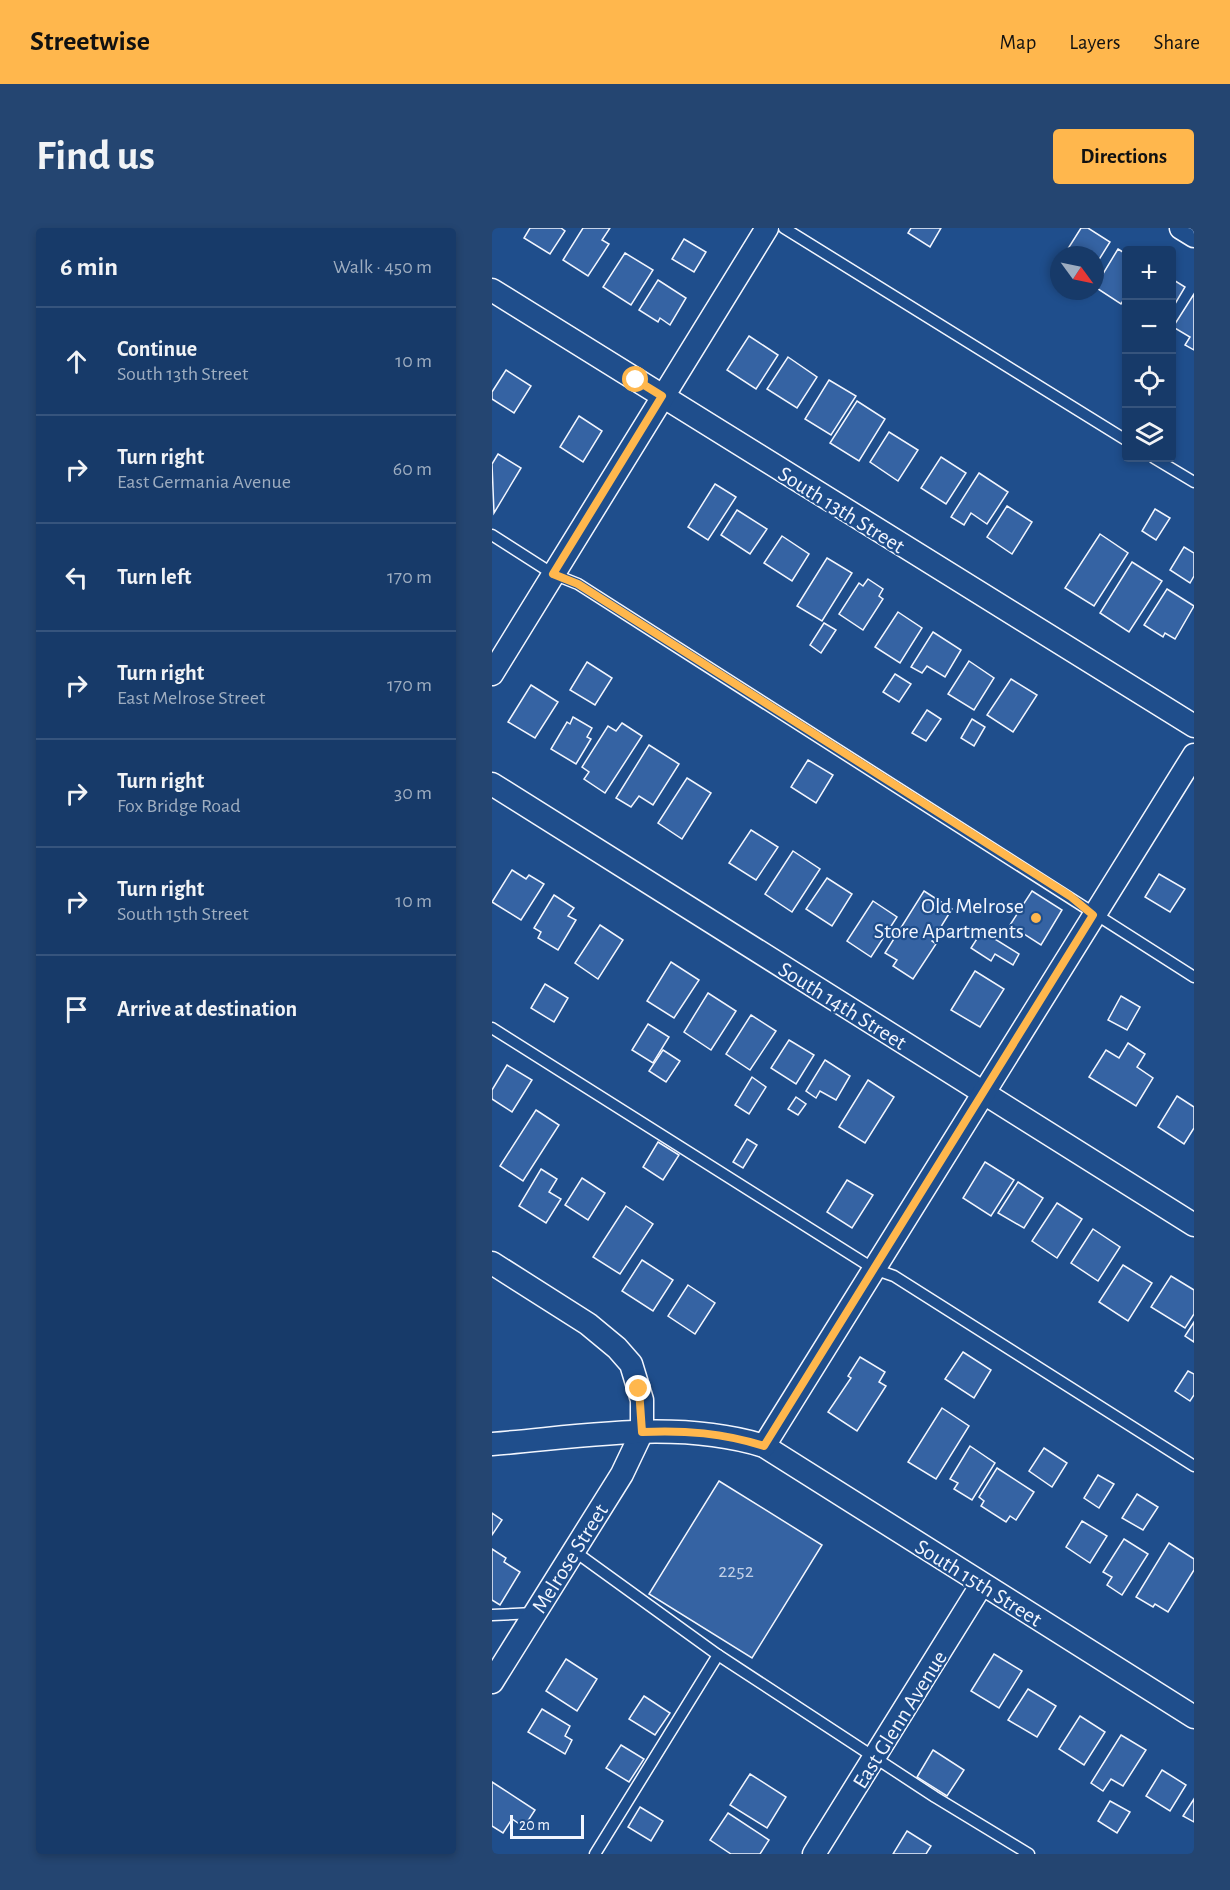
<!DOCTYPE html>
<html lang="en">
<head>
<meta charset="utf-8">
<style>
  :root { --surface:#173a69; --page:#244571; --text:#f1f3f6; --muted:#9eadc0; --line:#36547d; --accent:#ffb74d }
  body { margin:0; font-family:"Alegreya Sans",sans-serif; background:var(--page); color:var(--text) }
  .controls { position:absolute; right:18px; top:18px; display:grid; overflow:hidden; border-radius:6px; box-shadow:0 3px 9px #0003 }
  .controls button { width:54px; height:54px; display:grid; place-items:center; padding:0; border:0; border-bottom:2px solid var(--line); background:var(--surface); color:var(--text); font:30px sans-serif }
  .compass { position:absolute; left:558px; top:18px; width:54px; height:54px; border-radius:50%; background:var(--surface); box-shadow:0 3px 9px #0003; rotate:123deg }
  .scale { position:absolute; left:18px; bottom:15px; width:74px; box-sizing:border-box; padding-left:6px; border:3px solid #f2f6ff; border-top:0; font-size:16px; line-height:21px; white-space:nowrap; color:#f2f6ff; -webkit-text-stroke:4px #1f4e8c; paint-order:stroke }
  .stop { position:absolute; width:18px; height:18px; margin:-14px; border:4px solid #ffb74d; border-radius:50%; background:#fff }
  .stop.end { background:#ffb74d; border-color:#fff; box-shadow:0 2px 6px #0008 }
  .list { margin:0; padding:0; list-style:none }
  h2 { display:flex; justify-content:space-between; align-items:center; height:78px; margin:0; padding:0 24px; font-size:26px }
  h2 small { font-size:20px; font-weight:400; color:var(--muted) }
  .list li { display:grid; grid-template-columns:39px 1fr auto; gap:18px; align-items:center; box-sizing:border-box; height:108px; padding:0 24px; border-top:2px solid var(--line) }
  .list b { display:block; font-size:22px; white-space:nowrap }
  .list p { margin:0; font-size:20px; white-space:nowrap; color:var(--muted) }
  .list em { font-size:20px; font-style:normal; color:var(--muted) }
  .icon { flex:none; width:33px; height:33px; fill:none; stroke:currentColor; stroke-width:2; stroke-linecap:round; stroke-linejoin:round }
  .map { position:relative; flex:none; width:702px; height:1626px; overflow:hidden; border-radius:6px }
  header { display:flex; align-items:center; gap:36px; box-sizing:border-box; height:84px; padding:0 30px; background:var(--accent); color:#111 }
  header strong { font-size:28px }
  nav { display:flex; gap:33px; margin-inline-start:auto; font-size:21px }
  .intro { display:flex; align-items:center; justify-content:space-between; box-sizing:border-box; height:144px; padding:0 36px }
  h1 { margin:0; font-size:42px }
  .button { padding:15px 27px; border-radius:6px; background:var(--accent); color:#111; font-size:21px; font-weight:700 }
  main { display:flex; gap:36px; padding:0 36px }
  aside { flex:1; background:var(--surface); border-radius:6px; box-shadow:0 3px 9px #0003 }
  .map>svg:first-child { display:block }
  .building { fill:#3563a3; stroke:#f2f6ff; stroke-width:1.5 }
  .lines { fill:none; stroke-linecap:round; stroke-linejoin:round }
  .service-casing { stroke:#f2f6ff; stroke-width:13 }
  .minor-casing { stroke:#f2f6ff; stroke-width:25 }
  .service { stroke:#1f4e8c; stroke-width:10 }
  .minor { stroke:#1f4e8c; stroke-width:22 }
  .route { stroke:#ffb74d; stroke-width:8 }
  .poi-dot { fill:#ffb74d; stroke:#1f4e8c; stroke-width:2 }
  .labels { text-anchor:middle; stroke-width:4.5; stroke-linejoin:round; paint-order:stroke }
  .number-label { font-size:20px; fill:#c3d1e8 }
  .street-label { font-size:22px; fill:#f2f6ff; stroke:#1f4e8c }
  .poi-label { font-size:22px; fill:#f2f6ff; stroke:#1f4e8c; text-anchor:end }
</style>
</head>
<body>
<header>
<strong>Streetwise</strong>
<nav><a>Map</a><a>Layers</a><a>Share</a></nav>
</header>
<div class="intro"><h1>Find us</h1><a class="button">Directions</a></div>
<main>
<aside>
<h2>6 min<small>Walk · 450 m</small></h2>
<ul class="list">
<li><svg class="icon" aria-label="ahead" viewBox="0 0 24 24"><path d="M12 20V5M6 11l6-6 6 6"/></svg><div><b>Continue</b><p>South 13th Street</p></div><em>10 m</em></li>
<li><svg class="icon" aria-label="right" viewBox="0 0 24 24"><path d="M7 20v-9h11M14 6l5 5-5 5"/></svg><div><b>Turn right</b><p>East Germania Avenue</p></div><em>60 m</em></li>
<li><svg class="icon" aria-label="left" viewBox="0 0 24 24"><path d="M17 20v-9H6M10 6l-5 5 5 5"/></svg><div><b>Turn left</b></div><em>170 m</em></li>
<li><svg class="icon" aria-label="right" viewBox="0 0 24 24"><path d="M7 20v-9h11M14 6l5 5-5 5"/></svg><div><b>Turn right</b><p>East Melrose Street</p></div><em>170 m</em></li>
<li><svg class="icon" aria-label="right" viewBox="0 0 24 24"><path d="M7 20v-9h11M14 6l5 5-5 5"/></svg><div><b>Turn right</b><p>Fox Bridge Road</p></div><em>30 m</em></li>
<li><svg class="icon" aria-label="right" viewBox="0 0 24 24"><path d="M7 20v-9h11M14 6l5 5-5 5"/></svg><div><b>Turn right</b><p>South 15th Street</p></div><em>10 m</em></li>
<li><svg class="icon" aria-label="arrive" viewBox="0 0 24 24"><path d="M6 21V4h12l-3 4 3 4H6"/></svg><div><b>Arrive at destination</b></div></li>
</ul>
</aside>
<div class="map">
<svg width="702" height="1626" viewBox="0 0 702 1626">
  <rect width="100%" height="100%" fill="#1f4e8c"/>
  <g class="building">
    <polygon points="38,0 69,0 73,3 58,26 32,10"/>
    <polygon points="91,0 118,0 110,12 117,16 96,48 71,32"/>
    <polygon points="419,0 449,0 438,19 416,5"/>
    <polygon points="589,0 596,0 618,14 603,38 603,27 572,27"/>
    <polygon points="192,11 214,24 202,44 180,31"/>
    <polygon points="626,21 634,26 634,68 629,76 603,59"/>
    <polygon points="133,25 161,42 139,77 111,59"/>
    <polygon points="680,51 693,59 680,81"/>
    <polygon points="166,52 194,70 178,97 168,90 166,94 147,82"/>
    <polygon points="702,66 702,122 693,117 698,109 681,99"/>
    <polygon points="257,108 286,127 264,161 235,142"/>
    <polygon points="296,129 325,149 305,180 275,161"/>
    <polygon points="14,142 39,158 22,185 0,171 0,164"/>
    <polygon points="337,152 364,168 339,207 313,191"/>
    <polygon points="365,173 393,191 367,233 338,215"/>
    <polygon points="87,188 110,203 91,234 68,219"/>
    <polygon points="397,204 426,222 406,253 378,234"/>
    <polygon points="6,226 29,240 2,285 0,236"/>
    <polygon points="449,229 474,245 454,276 429,260"/>
    <polygon points="487,245 516,264 495,296 479,285 472,297 459,289"/>
    <polygon points="223,256 244,269 216,312 196,299"/>
    <polygon points="515,278 540,294 520,326 495,309"/>
    <polygon points="663,281 678,290 664,312 650,303"/>
    <polygon points="245,282 275,301 258,326 229,307"/>
    <polygon points="608,306 636,325 602,378 573,360"/>
    <polygon points="290,308 317,326 300,353 272,335"/>
    <polygon points="692,319 702,325 702,348 698,355 678,342"/>
    <polygon points="335,330 360,345 330,393 305,378"/>
    <polygon points="640,334 670,353 637,404 608,385"/>
    <polygon points="376,351 391,361 387,368 391,371 371,402 347,386 367,355 371,358"/>
    <polygon points="675,361 702,378 683,411 673,405 671,409 652,397"/>
    <polygon points="406,384 430,400 408,435 383,419"/>
    <polygon points="332,395 344,402 329,425 318,417"/>
    <polygon points="441,404 469,422 453,449 435,438 430,445 419,439"/>
    <polygon points="477,433 502,450 482,482 456,466"/>
    <polygon points="95,434 120,450 103,477 78,462"/>
    <polygon points="403,446 419,456 407,474 391,464"/>
    <polygon points="519,451 545,467 521,504 495,487"/>
    <polygon points="39,457 66,474 43,510 16,494"/>
    <polygon points="435,482 449,491 434,513 420,505"/>
    <polygon points="81,489 100,500 95,509 99,511 84,536 59,521 75,494 78,496"/>
    <polygon points="480,491 493,499 482,518 469,510"/>
    <polygon points="130,495 150,508 113,565 92,551 97,544 90,539 116,498 124,503"/>
    <polygon points="157,517 187,536 161,577 147,568 139,579 124,570"/>
    <polygon points="316,532 341,547 324,575 299,559"/>
    <polygon points="195,550 219,565 190,611 166,595"/>
    <polygon points="259,602 286,619 264,652 237,635"/>
    <polygon points="301,623 328,641 300,684 273,666"/>
    <polygon points="20,642 34,651 37,647 52,656 29,692 0,674"/>
    <polygon points="667,646 693,661 678,684 653,669"/>
    <polygon points="335,650 360,666 340,698 314,681"/>
    <polygon points="432,663 460,681 440,713 444,716 421,751 401,738 405,732 393,725"/>
    <polygon points="540,663 570,682 549,717 518,697"/>
    <polygon points="62,667 82,680 76,688 84,692 66,722 46,710 49,704 42,700"/>
    <polygon points="381,673 405,689 379,729 355,713"/>
    <polygon points="108,697 131,712 106,751 83,735"/>
    <polygon points="490,703 527,726 521,737 503,726 499,733 479,720"/>
    <polygon points="179,734 207,752 182,790 155,773"/>
    <polygon points="483,743 512,761 488,799 459,782"/>
    <polygon points="53,756 76,770 62,794 39,780"/>
    <polygon points="216,765 244,783 219,822 192,804"/>
    <polygon points="629,768 648,779 635,802 616,792"/>
    <polygon points="259,787 284,803 258,842 234,826"/>
    <polygon points="156,796 177,809 161,835 140,822"/>
    <polygon points="297,812 322,827 304,856 279,840"/>
    <polygon points="636,815 653,826 645,839 661,850 644,878 597,849 614,822 627,830"/>
    <polygon points="171,822 188,833 174,854 157,843"/>
    <polygon points="333,832 358,848 344,872 328,863 324,870 314,863"/>
    <polygon points="15,837 40,852 20,884 0,871 0,862"/>
    <polygon points="260,849 274,859 257,886 243,877"/>
    <polygon points="376,852 402,869 373,915 347,899"/>
    <polygon points="685,868 702,879 702,900 692,916 666,899"/>
    <polygon points="304,869 314,876 306,887 296,881"/>
    <polygon points="44,882 67,897 31,953 8,938"/>
    <polygon points="255,911 265,917 251,940 241,934"/>
    <polygon points="166,914 187,927 171,952 151,939"/>
    <polygon points="493,934 522,952 499,988 471,970"/>
    <polygon points="49,941 65,951 57,964 69,971 54,995 27,978"/>
    <polygon points="90,950 113,965 96,992 73,977"/>
    <polygon points="355,952 381,967 360,1000 335,984"/>
    <polygon points="526,954 551,970 532,1000 506,985"/>
    <polygon points="565,975 590,991 565,1030 540,1013"/>
    <polygon points="134,978 161,996 128,1046 101,1029"/>
    <polygon points="601,1001 628,1019 606,1053 579,1035"/>
    <polygon points="150,1032 181,1052 161,1083 130,1063"/>
    <polygon points="631,1037 660,1055 636,1093 607,1074"/>
    <polygon points="679,1048 702,1062 702,1086 693,1100 659,1079"/>
    <polygon points="196,1057 223,1075 203,1106 176,1088"/>
    <polygon points="702,1094 702,1114 693,1108"/>
    <polygon points="471,1124 499,1142 482,1170 453,1151"/>
    <polygon points="368,1129 393,1144 387,1154 394,1158 365,1203 336,1184 359,1150 356,1148"/>
    <polygon points="696,1143 702,1146 702,1167 698,1173 683,1163"/>
    <polygon points="450,1180 477,1198 444,1251 416,1234"/>
    <polygon points="478,1218 503,1235 480,1272 462,1261 466,1255 458,1251"/>
    <polygon points="552,1220 575,1235 560,1259 537,1243"/>
    <polygon points="505,1240 542,1264 524,1292 518,1288 514,1294 489,1278 492,1273 487,1269"/>
    <polygon points="606,1247 622,1256 607,1280 592,1270"/>
    <polygon points="227,1253 330,1317 260,1430 157,1366"/>
    <polygon points="645,1266 666,1279 651,1302 630,1290"/>
    <polygon points="0,1285 10,1292 0,1307"/>
    <polygon points="590,1293 615,1308 598,1335 574,1319"/>
    <polygon points="632,1311 656,1326 630,1367 615,1357 620,1349 611,1344"/>
    <polygon points="677,1315 702,1331 702,1342 676,1384 663,1376 661,1379 644,1369"/>
    <polygon points="0,1321 14,1330 12,1334 28,1344 8,1377 0,1372"/>
    <polygon points="502,1426 530,1443 507,1480 479,1463"/>
    <polygon points="74,1431 105,1451 85,1483 54,1463"/>
    <polygon points="536,1461 564,1478 545,1509 516,1492"/>
    <polygon points="152,1468 178,1485 163,1507 137,1491"/>
    <polygon points="50,1481 78,1498 73,1508 80,1512 73,1526 36,1504"/>
    <polygon points="588,1488 613,1504 592,1537 567,1521"/>
    <polygon points="629,1507 654,1522 631,1558 619,1551 611,1563 599,1555"/>
    <polygon points="129,1517 152,1531 137,1554 114,1540"/>
    <polygon points="441,1522 472,1542 455,1568 425,1549"/>
    <polygon points="670,1542 694,1557 678,1583 654,1568"/>
    <polygon points="258,1546 294,1569 275,1600 238,1577"/>
    <polygon points="0,1554 43,1582 32,1599 20,1591 11,1605 0,1598"/>
    <polygon points="702,1571 702,1594 691,1588"/>
    <polygon points="618,1573 638,1584 625,1605 606,1593"/>
    <polygon points="148,1579 171,1593 159,1613 136,1599"/>
    <polygon points="236,1585 277,1612 268,1626 239,1626 218,1612"/>
    <polygon points="415,1603 439,1618 434,1626 401,1626"/>
  </g>
  <g class="lines">
    <defs>
      <g id="service">
        <polyline points="292,0 634,212"/>
        <polyline points="662,230 702,254"/>
        <polyline points="0,307 61,346 86,356 702,749"/>
        <polyline points="0,800 382,1041 402,1048 702,1238"/>
        <polyline points="82,1323 226,1427 443,1569 537,1626"/>
        <polyline points="0,1387 42,1385"/>
        <polyline points="103,1626 226,1427"/>
      </g>
      <g id="minor">
        <polyline points="689,0 702,8"/>
        <polyline points="0,62 702,498"/>
        <polyline points="0,446 275,0"/>
        <polyline points="0,556 702,997"/>
        <polyline points="0,1035 96,1096 125,1120 139,1136 150,1172 150,1204 130,1246 0,1454"/>
        <path d="M0,1216C90,1209 184,1191 272,1218L702,1489"/>
        <polyline points="272,1218 702,527"/>
        <polyline points="322,1626 490,1356"/>
      </g>
    </defs>
    <use href="#service" class="service-casing"/>
    <use href="#minor" class="minor-casing"/>
    <use href="#service" class="service"/>
    <use href="#minor" class="minor"/>
  </g>
  <g class="lines">
    <path class="route" d="M144,152L170,168L61,346L86,356L578,668L601,687L272,1218C231,1205 193,1202 150,1204L147,1161"/>
  </g>
  <circle class="poi-dot" cx="544" cy="690" r="6"/>
  <g class="labels">
    <g class="number-label">
      <text x="244" y="1349">2252</text>
    </g>
    <g class="street-label">
      <text transform="translate(350 281) rotate(32)" y="8">South 13th Street</text>
      <text transform="translate(351 777) rotate(32)" y="8">South 14th Street</text>
      <text transform="translate(77 1330) rotate(-58)" y="8">Melrose Street</text>
      <text transform="translate(487 1354) rotate(32)" y="8">South 15th Street</text>
      <text transform="translate(407 1491) rotate(-58)" y="8">East Glenn Avenue</text>
    </g>
    <g class="poi-label">
      <text x="532" y="685">Old Melrose<tspan x="532" dy="25">Store Apartments</tspan></text>
    </g>
  </g>
</svg>
<div class="controls">
<button>+</button>
<button>−</button>
<button><svg class="icon" aria-label="locate" viewBox="0 0 24 24"><circle cx="12" cy="12" r="6"/><path d="M12 2v4M12 18v4M2 12h4M18 12h4"/></svg></button>
<button><svg class="icon" aria-label="layers" viewBox="0 0 24 24"><path d="M12 4l9 5-9 5-9-5zM3 14l9 5 9-5"/></svg></button>
</div>
<svg class="compass" viewBox="-18 -18 36 36"><path d="M0-13l5 13h-10z" fill="#e53935"/><path d="M0 13l5-13h-10z" fill="#9eadc0"/></svg>
<div class="scale">20 m</div>
<div class="stop" style="left:144px;top:152px"></div>
<div class="stop end" style="left:147px;top:1161px"></div>
</div>
</main>
</body>
</html>
